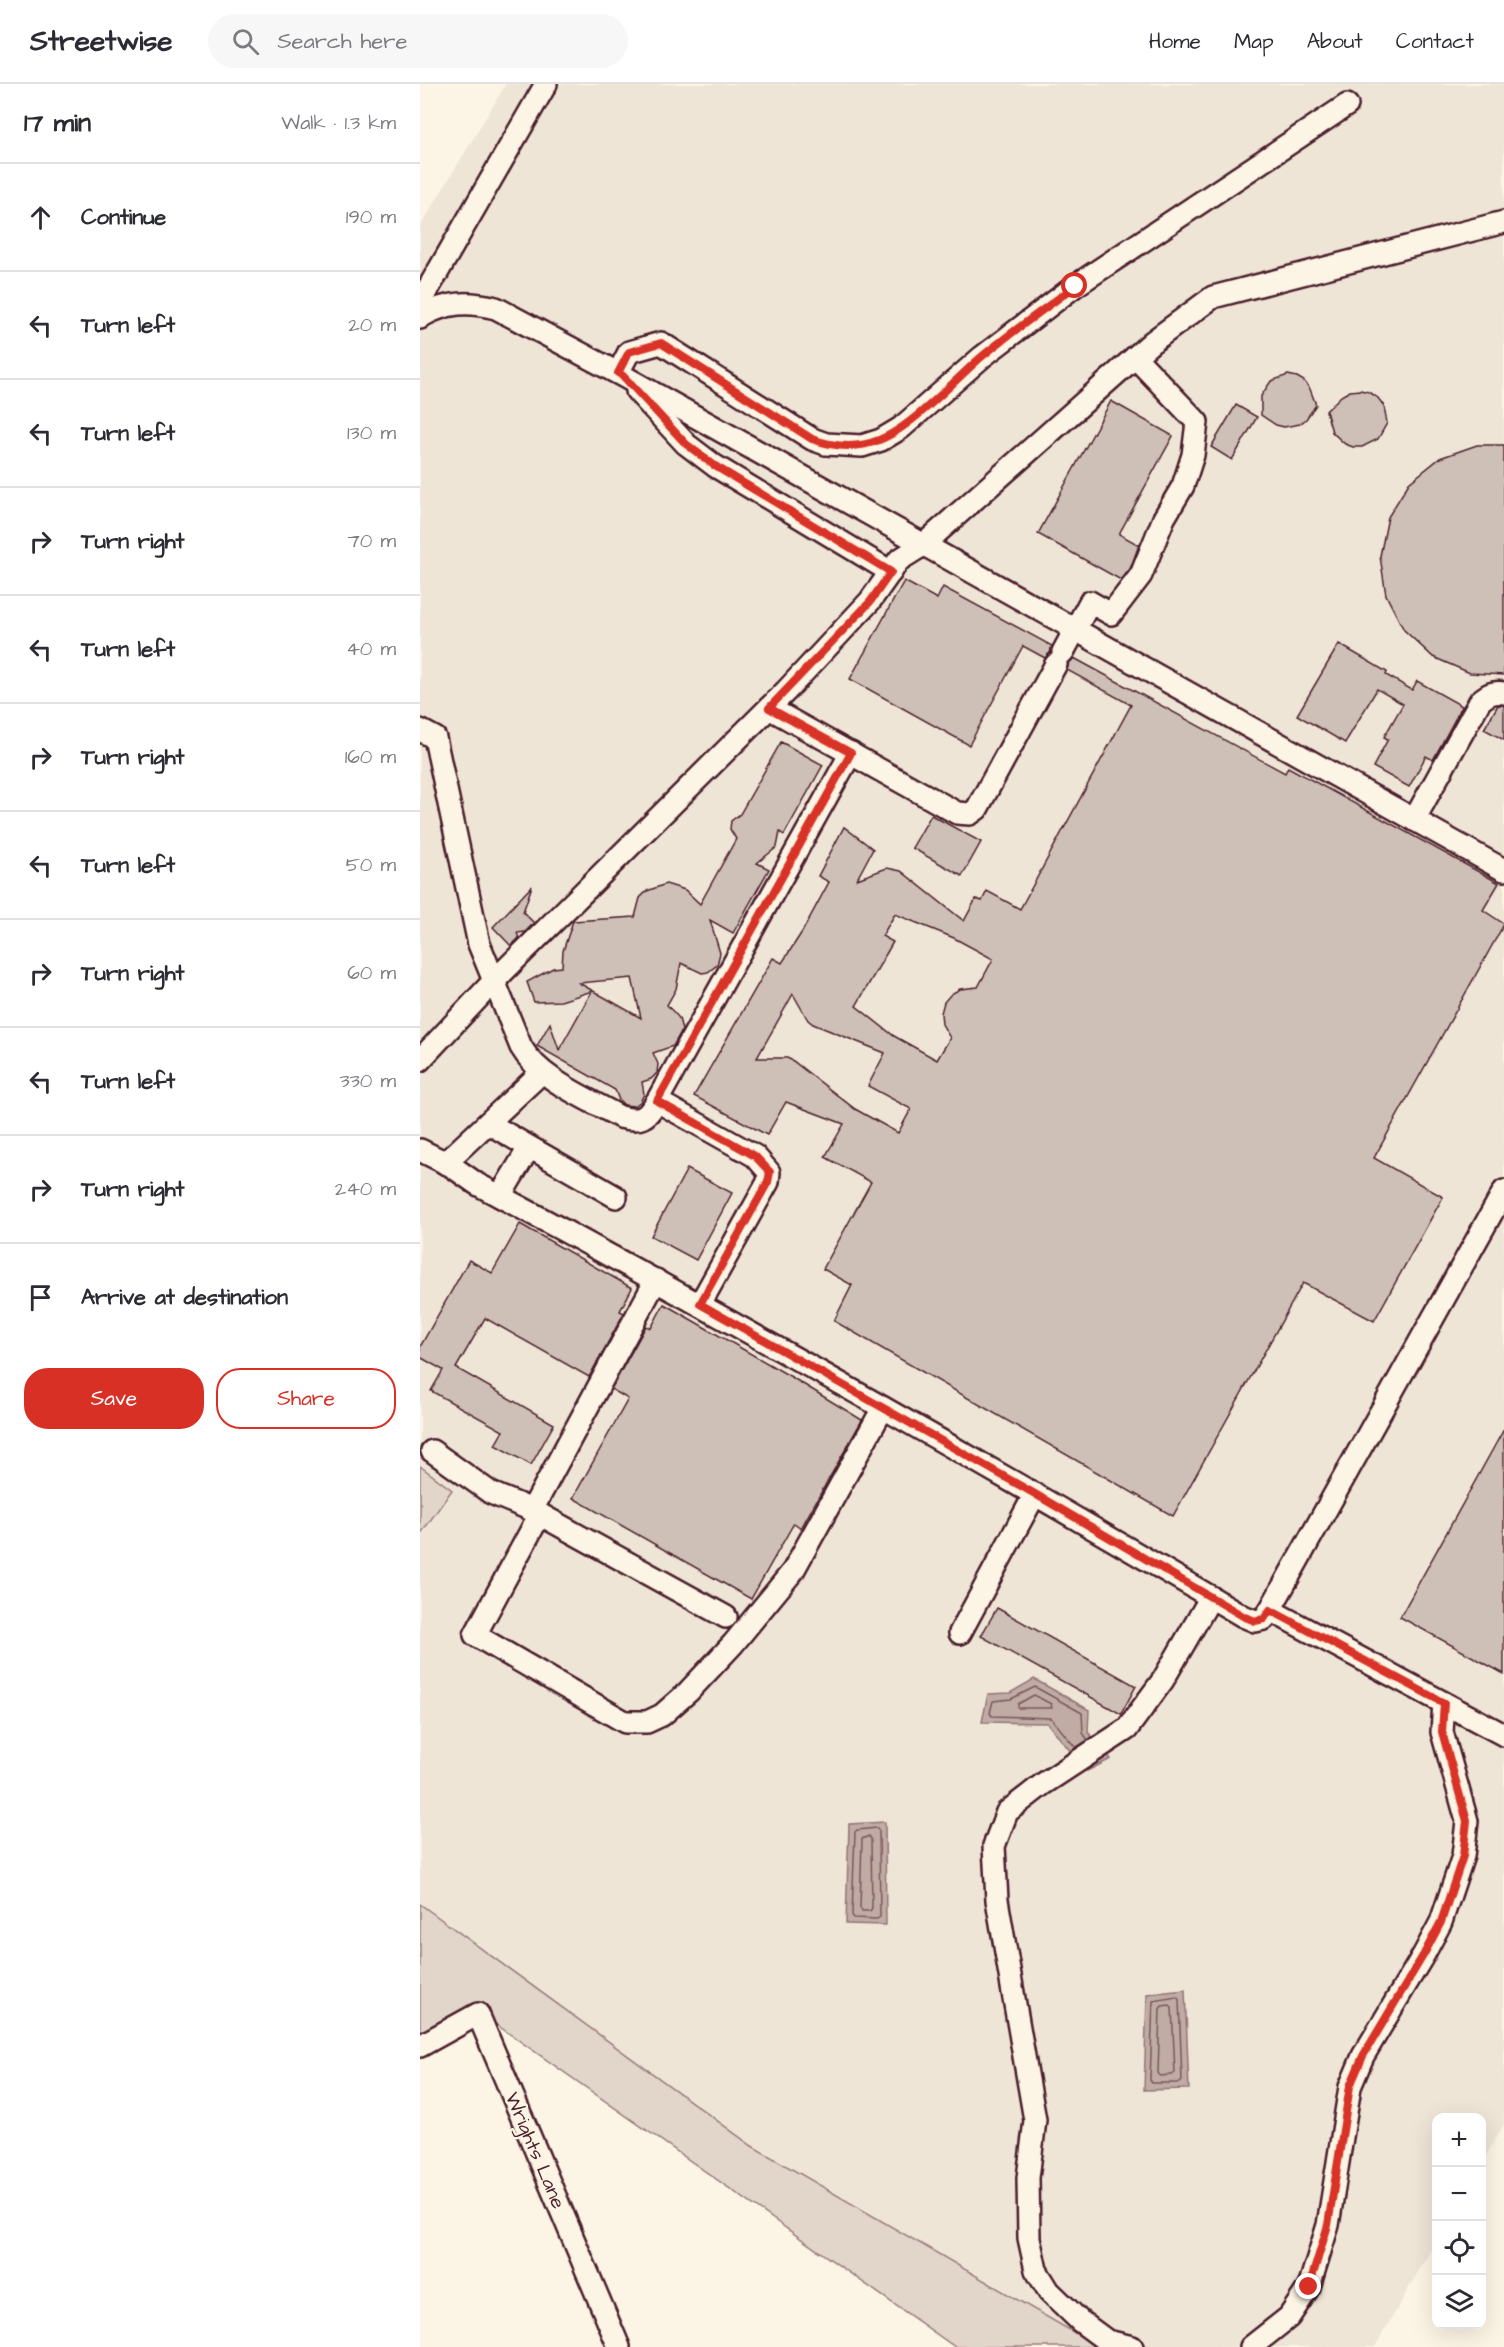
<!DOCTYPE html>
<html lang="en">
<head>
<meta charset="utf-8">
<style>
  :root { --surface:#fff; --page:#f7f7f7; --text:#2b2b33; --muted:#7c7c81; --line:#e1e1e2; --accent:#d93025 }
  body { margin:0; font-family:"Architects Daughter",sans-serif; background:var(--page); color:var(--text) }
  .controls { position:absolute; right:18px; bottom:18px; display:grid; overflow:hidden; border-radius:12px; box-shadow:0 6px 24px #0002 }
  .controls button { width:54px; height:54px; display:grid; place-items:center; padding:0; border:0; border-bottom:2px solid var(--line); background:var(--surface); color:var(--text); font:30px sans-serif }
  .stop { position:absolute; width:18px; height:18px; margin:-14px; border:4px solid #d93025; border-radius:50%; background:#fff }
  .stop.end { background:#d93025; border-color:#fff; box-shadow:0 2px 6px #0008 }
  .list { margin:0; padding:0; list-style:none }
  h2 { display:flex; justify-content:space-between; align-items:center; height:78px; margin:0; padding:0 24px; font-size:26px }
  h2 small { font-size:20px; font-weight:400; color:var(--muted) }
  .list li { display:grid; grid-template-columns:39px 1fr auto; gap:18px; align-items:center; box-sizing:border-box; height:108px; padding:0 24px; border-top:2px solid var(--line) }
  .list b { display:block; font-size:22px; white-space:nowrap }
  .list em { font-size:20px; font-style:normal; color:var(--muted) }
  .actions { display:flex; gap:12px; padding:18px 24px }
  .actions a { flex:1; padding:14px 0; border:2px solid var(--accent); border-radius:24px; text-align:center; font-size:21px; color:var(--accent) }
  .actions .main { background:var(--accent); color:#fff }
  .icon { flex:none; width:33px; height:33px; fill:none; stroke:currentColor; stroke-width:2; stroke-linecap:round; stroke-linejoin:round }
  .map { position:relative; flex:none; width:1084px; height:2263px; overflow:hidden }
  header { display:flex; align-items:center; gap:36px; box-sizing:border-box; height:84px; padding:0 30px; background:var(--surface); border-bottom:2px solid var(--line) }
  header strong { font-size:28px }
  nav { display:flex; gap:33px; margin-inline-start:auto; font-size:21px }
  .search { width:420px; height:54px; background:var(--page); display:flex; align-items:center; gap:15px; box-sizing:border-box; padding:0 21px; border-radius:33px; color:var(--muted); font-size:22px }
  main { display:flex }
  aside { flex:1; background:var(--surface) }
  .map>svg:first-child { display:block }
  .built { fill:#eee5d7 }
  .green { fill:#e2d5ca; stroke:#967a7a; stroke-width:1.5 }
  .water { fill:#c0aca5; stroke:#917474; stroke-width:1.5 }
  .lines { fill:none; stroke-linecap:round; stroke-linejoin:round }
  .shore { stroke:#79575c; stroke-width:1.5 }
  .building { fill:#cfc0b7; stroke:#4a1f2b; stroke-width:1.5; fill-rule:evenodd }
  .minor-casing { stroke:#4a1f2b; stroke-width:26 }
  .minor { stroke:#fcf5e5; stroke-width:21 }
  .route { stroke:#d93025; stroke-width:8 }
  .labels { text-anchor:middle; stroke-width:4.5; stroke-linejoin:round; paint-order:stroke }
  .street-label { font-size:20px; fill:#4a1f2b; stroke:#fcf5e5 }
</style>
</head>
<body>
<header>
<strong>Streetwise</strong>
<div class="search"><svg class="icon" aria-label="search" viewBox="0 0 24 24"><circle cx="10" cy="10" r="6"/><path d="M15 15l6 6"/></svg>Search here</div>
<nav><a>Home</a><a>Map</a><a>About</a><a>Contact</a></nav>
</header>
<main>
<aside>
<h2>17 min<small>Walk · 1.3 km</small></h2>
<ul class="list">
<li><svg class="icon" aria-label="ahead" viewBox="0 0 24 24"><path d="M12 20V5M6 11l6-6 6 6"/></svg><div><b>Continue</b></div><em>190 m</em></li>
<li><svg class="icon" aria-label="left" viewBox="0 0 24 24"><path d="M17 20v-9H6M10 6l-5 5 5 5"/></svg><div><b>Turn left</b></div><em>20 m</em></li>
<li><svg class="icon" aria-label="left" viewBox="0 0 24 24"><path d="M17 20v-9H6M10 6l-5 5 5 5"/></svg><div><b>Turn left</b></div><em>130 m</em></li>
<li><svg class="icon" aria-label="right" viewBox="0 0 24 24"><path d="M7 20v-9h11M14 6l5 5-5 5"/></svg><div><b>Turn right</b></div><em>70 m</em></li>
<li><svg class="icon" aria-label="left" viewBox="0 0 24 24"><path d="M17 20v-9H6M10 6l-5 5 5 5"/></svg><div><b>Turn left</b></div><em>40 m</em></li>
<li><svg class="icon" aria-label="right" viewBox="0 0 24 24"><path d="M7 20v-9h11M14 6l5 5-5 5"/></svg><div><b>Turn right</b></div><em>160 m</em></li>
<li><svg class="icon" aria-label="left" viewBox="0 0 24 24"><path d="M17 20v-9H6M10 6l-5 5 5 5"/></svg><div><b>Turn left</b></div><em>50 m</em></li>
<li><svg class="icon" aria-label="right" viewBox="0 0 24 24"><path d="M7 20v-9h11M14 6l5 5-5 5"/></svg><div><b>Turn right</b></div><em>60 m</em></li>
<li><svg class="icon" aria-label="left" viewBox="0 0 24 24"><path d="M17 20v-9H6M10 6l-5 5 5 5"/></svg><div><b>Turn left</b></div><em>330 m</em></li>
<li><svg class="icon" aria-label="right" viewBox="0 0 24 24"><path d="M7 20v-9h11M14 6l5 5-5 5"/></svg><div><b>Turn right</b></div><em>240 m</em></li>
<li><svg class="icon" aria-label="arrive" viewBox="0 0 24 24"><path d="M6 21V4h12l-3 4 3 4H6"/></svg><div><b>Arrive at destination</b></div></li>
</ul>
<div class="actions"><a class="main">Save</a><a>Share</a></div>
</aside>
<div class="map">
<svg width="1084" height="2263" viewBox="0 0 1084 2263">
  <rect width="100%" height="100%" fill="#fcf5e5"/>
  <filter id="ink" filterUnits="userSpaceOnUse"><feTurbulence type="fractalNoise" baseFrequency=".0167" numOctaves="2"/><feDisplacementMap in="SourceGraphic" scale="12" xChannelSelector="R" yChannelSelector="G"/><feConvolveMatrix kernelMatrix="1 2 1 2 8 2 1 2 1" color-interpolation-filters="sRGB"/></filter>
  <g filter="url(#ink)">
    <polygon class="built" points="86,0 1084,0 1084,2040 1062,2079 1062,2034 1016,2034 1016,2157 955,2263 679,2263 332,2062 0,1820 0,143"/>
    <g class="green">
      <polygon points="0,1382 32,1406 0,1451"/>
      <polygon points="0,1820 332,2062 679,2263 535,2263 57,1927 25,1935 0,1954"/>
    </g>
    <g class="water">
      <polygon points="614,1595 669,1626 668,1648 691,1675 667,1687 627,1639 562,1638 568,1610 590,1609"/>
      <polygon points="465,1738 466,1841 426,1840 429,1740"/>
      <polygon points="765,1906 769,2005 724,2006 727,1910"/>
    </g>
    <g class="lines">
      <g class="shore">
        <polygon points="614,1611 631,1620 632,1624 598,1624 598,1620"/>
        <polyline points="656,1664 631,1634 572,1632 570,1629 573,1617 591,1615 615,1603 662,1629 663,1649 668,1656"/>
        <polygon points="457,1744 459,1747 460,1833 457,1835 434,1834 432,1831 435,1748 437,1746"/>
        <polygon points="449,1752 451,1755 452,1824 450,1827 442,1827 440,1824 442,1755"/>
        <polygon points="757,1913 759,1916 762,1997 760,1999 732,1999 730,1996 733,1917"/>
        <polygon points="750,1921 752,1924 755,1989 752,1991 740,1992 738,1989 740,1925 742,1922"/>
      </g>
    </g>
    <g class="building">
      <polygon points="868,291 877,293 884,297 890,305 896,321 886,335 880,340 864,343 856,341 841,331 841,312 851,297"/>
      <polygon points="940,306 949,308 958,314 964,322 967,339 958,355 942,363 933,363 925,360 912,348 906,327 921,312 930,307"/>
      <polygon points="691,317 753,352 699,450 719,461 710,485 701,496 618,450"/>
      <polygon points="816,321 837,333 812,376 791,363"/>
      <polygon points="1057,361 1084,361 1084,591 1050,589 1013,573 984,546 966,511 960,472 968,433 989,399 1020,374"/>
      <polygon points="484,497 517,515 523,503 632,562 630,569 625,574 603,562 549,661 430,595"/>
      <polygon points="919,560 967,588 966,591 992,606 997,597 1042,622 1013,676 1006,672 989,703 953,683 968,655 964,653 983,620 957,605 925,659 877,631"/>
      <path d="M654,574L865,689L868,683L1079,799L1063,826L1084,840L954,1074L1023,1113L954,1237L883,1199L753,1432L414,1237L432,1201L403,1185L451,1098L405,1073L424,1040L366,1018L347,1051L274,1012L353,874L362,879L382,848L409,798L398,792L424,743L453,765L437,795L467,784L481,787L544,837L556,815L562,817L567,807L600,825L711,621L647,586L649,579ZM475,830L534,854L573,875L558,903L540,905L531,910L524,918L521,929L522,940L530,954L517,976L474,952L436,922L473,858L462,852ZM373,910L388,936L393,940L465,969L448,1002L491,1025L478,1049L435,1025L373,977L367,974H337Z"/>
      <polygon points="1078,621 1084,621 1084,656 1064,645"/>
      <path d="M361,658L403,681L364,751L360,748L357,763L337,779L349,785L313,849L290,836L300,869L297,881L288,888L282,889L261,879L256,905L247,921L259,934L262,946L253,962L233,969L238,980L237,989L231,995L222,998L224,1010L220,1018L214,1022L204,1021L199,1016L195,1006L117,962L130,939L139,966L172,907L141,917L114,918L107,898L133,884L142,883L143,867L153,837L215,833L220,814L227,807L246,800L265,806L280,820L316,755L310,745L311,737L320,730ZM212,894L221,934L159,899Z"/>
      <polygon points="511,731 561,758 542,792 492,764"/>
      <polygon points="112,802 103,828 114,839 105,848 97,849 99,854 91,862 73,843"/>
      <polygon points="267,1085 312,1109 276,1176 231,1152"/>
      <polygon points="100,1140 212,1204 200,1227 204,1229 169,1293 65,1234 36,1284 134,1340 111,1381 75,1361 83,1347 11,1307 23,1286 0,1273 0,1263 49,1176 72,1189"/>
      <polygon points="244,1220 373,1294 442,1336 381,1444 374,1439 331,1515 153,1414 208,1315 191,1305 226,1242 231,1244"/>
      <polygon points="1084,1345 1084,1590 980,1533"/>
      <polygon points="577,1524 716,1602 701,1630 561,1552"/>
    </g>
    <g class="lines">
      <defs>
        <g id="minor">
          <path d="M2,232C27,218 48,217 76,224L203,292L1084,786"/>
          <polyline points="0,234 2,232 5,210 126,0"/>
          <polyline points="198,289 209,268 241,259 392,355 406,360 442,362 461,356 481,344 562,273 655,202 927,21"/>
          <polyline points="217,307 266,360 295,382 471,488"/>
          <polyline points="643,568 670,518 691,530 721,491 744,434 763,402 773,371 777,338 715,273"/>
          <polyline points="349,624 537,729 550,730 557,725 636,580"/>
          <path d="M0,646L15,654L59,860L101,963C120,996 167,1014 200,1033C221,1038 226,1035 237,1017L431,669"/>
          <path d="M994,736L1060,617C1068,610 1074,607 1084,609"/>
          <polyline points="0,976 73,898 366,607 450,517 479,476 503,461 732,258 793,213 1084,138"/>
          <polyline points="237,1017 335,1072 349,1088 348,1098 280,1220"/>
          <polyline points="68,1039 196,1113"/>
          <path d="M0,1066L30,1081L57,1100C316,1238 570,1383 823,1532L835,1537L844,1535L850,1526L1084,1651"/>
          <polyline points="25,1079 122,988"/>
          <polyline points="80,1112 109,1064"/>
          <polyline points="236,1196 112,1426 306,1533"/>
          <polyline points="12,1367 71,1409 112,1426"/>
          <polyline points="120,1430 55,1551 205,1638 227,1638 242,1631 268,1608 313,1560 373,1487 463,1324"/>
          <polyline points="850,1526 1084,1107"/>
          <polyline points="540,1549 615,1410"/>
          <polyline points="0,1962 58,1930 199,2263"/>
          <polyline points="712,2263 687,2257 660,2237 629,2207 616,2186 609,2154 608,2094 615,2036 577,1816 574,1762 587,1728 623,1700 707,1645 743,1596 791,1513"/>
          <polyline points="831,2263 869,2233 889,2203 908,2141 930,2003 943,1972 1004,1870 1021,1838 1043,1772 1047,1737 1022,1648 1024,1619"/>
        </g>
      </defs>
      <use href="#minor" class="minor-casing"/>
      <use href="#minor" class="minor"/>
    </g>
  </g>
  <g class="lines" filter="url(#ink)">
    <path class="route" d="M655,202C623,226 590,249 559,275C533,298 491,344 459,356C437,365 414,363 392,355L241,259L209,268L198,289L203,292L266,360L295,382L471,488L450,518L349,624L431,669L237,1017L335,1072L350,1088L348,1098L280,1220L615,1410L823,1532L835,1537L844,1535L850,1526L1024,1619L1022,1648L1047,1737L1043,1772L1021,1838L1004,1870L943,1972L930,2002L908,2141L889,2203"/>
  </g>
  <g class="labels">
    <g class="street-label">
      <text transform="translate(116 2066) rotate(67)" y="7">Wrights Lane</text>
    </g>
  </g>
</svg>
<div class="controls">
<button>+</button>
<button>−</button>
<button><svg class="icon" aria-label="locate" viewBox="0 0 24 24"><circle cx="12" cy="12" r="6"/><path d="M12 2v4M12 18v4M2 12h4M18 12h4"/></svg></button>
<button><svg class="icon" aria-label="layers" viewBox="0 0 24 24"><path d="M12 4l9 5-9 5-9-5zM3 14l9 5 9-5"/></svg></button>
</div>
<div class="stop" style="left:655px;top:202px"></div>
<div class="stop end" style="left:889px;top:2203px"></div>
</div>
</main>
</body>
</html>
